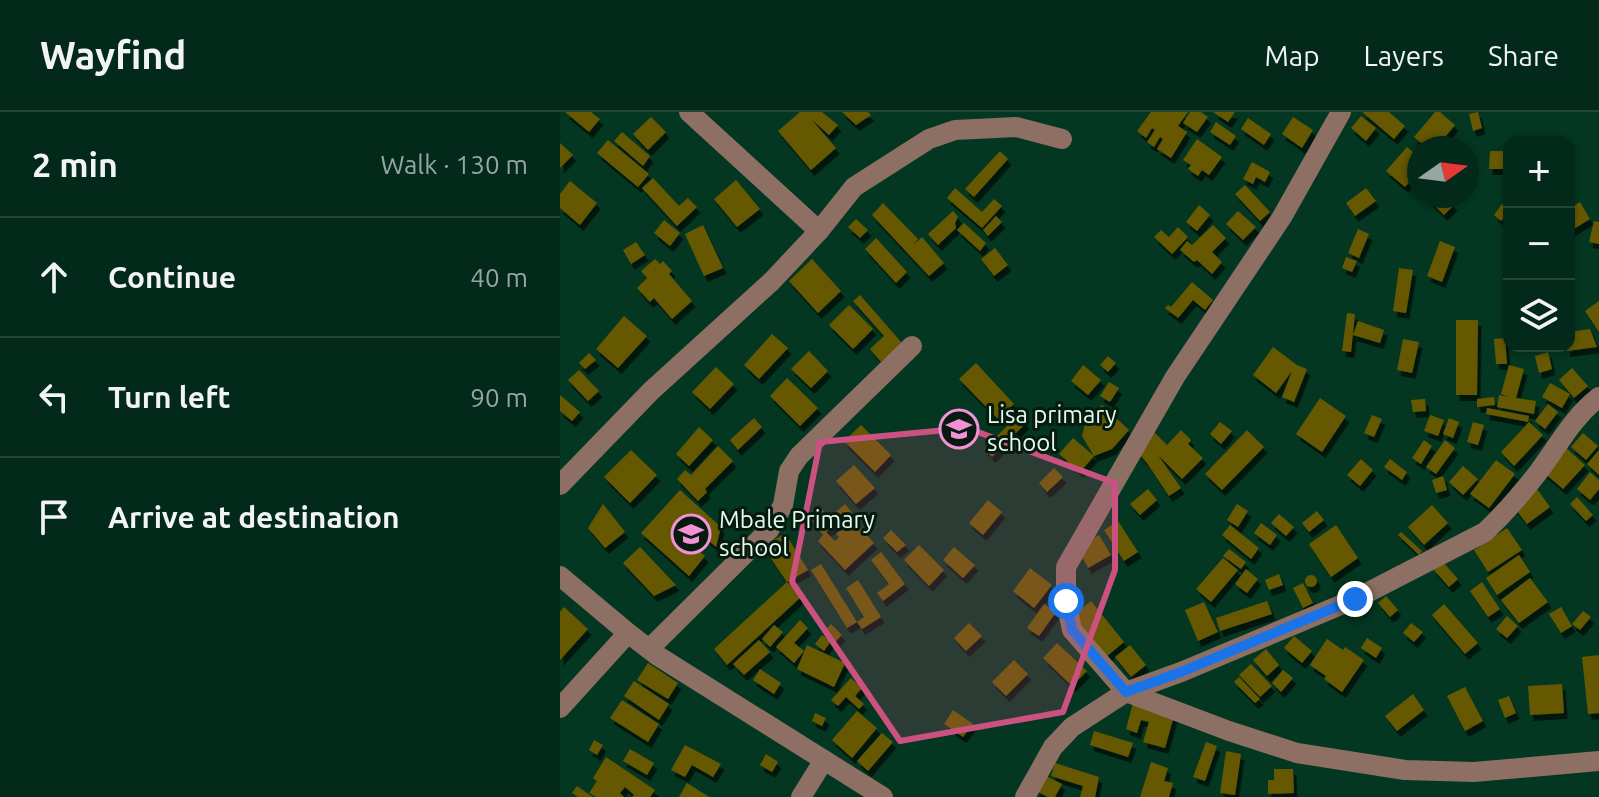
<!DOCTYPE html>
<html lang="en">
<head>
<meta charset="utf-8">
<style>
  :root { --surface:#022919; --page:#103526; --text:#f1f3f6; --muted:#96a6a2; --line:#234538 }
  body { margin:0; font-family:Ubuntu,sans-serif; background:var(--page); color:var(--text) }
  .controls { position:absolute; right:24px; top:24px; display:grid; overflow:hidden; border-radius:16px; box-shadow:0 2px 6px #0004 }
  .controls button { width:72px; height:72px; display:grid; place-items:center; padding:0; border:0; border-bottom:2px solid var(--line); background:var(--surface); color:var(--text); font:40px sans-serif }
  .compass { position:absolute; left:847px; top:24px; width:72px; height:72px; border-radius:50%; background:var(--surface); box-shadow:0 2px 6px #0004; rotate:76deg }
  .stop { position:absolute; width:24px; height:24px; margin:-18px; border:6px solid #1a73e8; border-radius:50%; background:#fff }
  .stop.end { background:#1a73e8; border-color:#fff; box-shadow:0 2px 8px #0008 }
  .list { margin:0; padding:0; list-style:none }
  h2 { display:flex; justify-content:space-between; align-items:center; height:104px; margin:0; padding:0 32px; font-size:34px }
  h2 small { font-size:26px; font-weight:400; color:var(--muted) }
  .list li { display:grid; grid-template-columns:52px 1fr auto; gap:24px; align-items:center; box-sizing:border-box; height:120px; padding:0 32px; border-top:2px solid var(--line) }
  .list b { display:block; font-size:30px; white-space:nowrap }
  .list em { font-size:26px; font-style:normal; color:var(--muted) }
  .icon { flex:none; width:44px; height:44px; fill:none; stroke:currentColor; stroke-width:2; stroke-linecap:round; stroke-linejoin:round }
  .map { position:relative; flex:none; width:1039px; height:685px; overflow:hidden }
  header { display:flex; align-items:center; gap:48px; box-sizing:border-box; height:112px; padding:0 40px; background:var(--surface); border-bottom:2px solid var(--line) }
  header strong { font-size:38px }
  nav { display:flex; gap:44px; margin-inline-start:auto; font-size:28px }
  main { display:flex }
  aside { flex:1; background:var(--surface) }
  .map>svg:first-child { display:block }
  .building { fill:#665900; filter:url(#shadow) }
  .lines { fill:none; stroke-linecap:round; stroke-linejoin:round }
  .minor { stroke:#8e6f64; stroke-width:20 }
  .route { stroke:#1a73e8; stroke-width:10 }
  .marked { fill:#ca5180; fill-opacity:0.2; stroke:#ca5180; stroke-width:6; stroke-linejoin:round }
  .labels { text-anchor:middle; stroke-width:6; stroke-linejoin:round; paint-order:stroke }
  .poi-label { font-size:24px; fill:#e3fced; stroke:#071a10; text-anchor:start }
</style>
</head>
<body>
<header>
<strong>Wayfind</strong>
<nav><a>Map</a><a>Layers</a><a>Share</a></nav>
</header>
<main>
<aside>
<h2>2 min<small>Walk · 130 m</small></h2>
<ul class="list">
<li><svg class="icon" aria-label="ahead" viewBox="0 0 24 24"><path d="M12 20V5M6 11l6-6 6 6"/></svg><div><b>Continue</b></div><em>40 m</em></li>
<li><svg class="icon" aria-label="left" viewBox="0 0 24 24"><path d="M17 20v-9H6M10 6l-5 5 5 5"/></svg><div><b>Turn left</b></div><em>90 m</em></li>
<li><svg class="icon" aria-label="arrive" viewBox="0 0 24 24"><path d="M6 21V4h12l-3 4 3 4H6"/></svg><div><b>Arrive at destination</b></div></li>
</ul>
</aside>
<div class="map">
<svg width="1039" height="685" viewBox="0 0 1039 685">
  <defs>
    <filter id="shadow"><feDropShadow dx="3.5" dy="6" stdDeviation="0" flood-color="#0009"/></filter>
  </defs>
  <rect width="100%" height="100%" fill="#033721"/>
  <g class="building">
    <polygon points="5,0 31,0 40,7 29,20"/>
    <polygon points="240,0 262,0 278,13 269,23 251,7 276,36 251,58 218,19"/>
    <polygon points="282,0 308,0 311,3 296,13"/>
    <polygon points="591,0 628,0 618,14 627,20 611,46 597,37 603,27 600,25 594,35 587,30 595,18 592,16 586,26 577,19"/>
    <polygon points="630,0 641,0 648,5 637,20 623,11"/>
    <polygon points="653,0 675,0 668,10"/>
    <polygon points="802,0 829,0 845,14 834,27"/>
    <polygon points="875,0 880,0 895,13 876,36 867,36 854,25"/>
    <polygon points="918,0 922,16 913,19 909,2"/>
    <polygon points="801,4 816,16 806,29 791,16"/>
    <polygon points="91,5 106,20 88,38 73,22"/>
    <polygon points="733,5 753,18 742,36 722,22"/>
    <polygon points="688,6 711,22 704,33 681,17"/>
    <polygon points="656,10 676,24 670,33 650,20"/>
    <polygon points="62,20 90,44 83,54 54,29"/>
    <polygon points="637,27 662,45 649,63 642,58 638,64 628,57 631,53 623,48"/>
    <polygon points="48,28 89,62 78,75 37,41"/>
    <polygon points="0,31 13,43 0,56"/>
    <polygon points="847,35 859,45 859,59 845,75 826,59"/>
    <polygon points="440,39 448,47 414,85 405,77"/>
    <polygon points="930,39 945,39 945,57 929,57"/>
    <polygon points="692,50 710,60 705,70 696,65 693,72 683,67"/>
    <polygon points="93,66 119,94 128,86 137,95 117,114 82,76"/>
    <polygon points="176,68 200,97 177,115 154,87"/>
    <polygon points="10,69 37,91 20,113 0,96 0,82"/>
    <polygon points="685,73 710,100 700,109 675,82"/>
    <polygon points="395,76 422,100 434,87 442,94 422,116 387,86"/>
    <polygon points="806,76 816,89 795,104 786,91"/>
    <polygon points="873,84 885,84 894,93 884,103 869,88"/>
    <polygon points="1020,90 1030,107 1012,118 1009,112 1009,97"/>
    <polygon points="323,91 358,127 353,133 362,125 384,151 369,164 312,103"/>
    <polygon points="942,92 949,98 949,100 941,109 934,103"/>
    <polygon points="639,93 650,103 637,119 626,110"/>
    <polygon points="393,99 398,105 395,111 396,116 378,133 368,122"/>
    <polygon points="678,99 696,115 683,128 666,112"/>
    <polygon points="436,104 442,110 428,124 423,118"/>
    <polygon points="296,107 308,118 300,126 288,115"/>
    <polygon points="104,108 120,121 110,134 94,121"/>
    <polygon points="1034,109 1039,110 1039,132 1029,130"/>
    <polygon points="404,111 426,131 420,139 397,118"/>
    <polygon points="143,113 163,156 144,164 125,122"/>
    <polygon points="653,113 666,126 652,140 662,150 652,162 637,148 634,150 620,138 627,129 632,133"/>
    <polygon points="618,115 628,125 612,142 594,125 601,118 609,125"/>
    <polygon points="798,117 809,122 799,146 788,141"/>
    <polygon points="316,126 347,160 336,171 305,137"/>
    <polygon points="880,129 895,135 882,170 867,164"/>
    <polygon points="76,130 85,143 71,152 63,138"/>
    <polygon points="435,136 448,153 434,164 421,147"/>
    <polygon points="786,145 797,149 792,160 782,156"/>
    <polygon points="95,147 100,152 103,149 112,159 109,162 132,189 112,207 94,186 90,190 77,176 87,166 81,159"/>
    <polygon points="252,147 281,179 258,201 229,169"/>
    <polygon points="839,156 853,158 846,201 833,199"/>
    <polygon points="632,170 653,188 645,198 633,188 618,206 605,196 608,193 611,195"/>
    <polygon points="300,183 342,231 321,250 310,237 324,224 293,189"/>
    <polygon points="1039,189 1039,220 1025,199"/>
    <polygon points="289,193 313,217 293,237 269,213"/>
    <polygon points="787,201 795,202 791,240 782,239"/>
    <polygon points="64,204 87,224 58,256 36,237"/>
    <polygon points="896,208 918,208 917,283 896,283"/>
    <polygon points="798,209 824,218 820,231 793,223"/>
    <polygon points="1030,217 1037,235 1007,239 1006,234 1009,234 1009,220"/>
    <polygon points="212,222 228,236 199,267 184,253"/>
    <polygon points="945,226 947,252 936,252 934,227"/>
    <polygon points="843,227 859,230 852,261 837,258"/>
    <polygon points="713,235 737,253 747,257 734,290 722,285 732,259 716,281 693,263"/>
    <polygon points="249,239 268,259 251,276 231,257"/>
    <polygon points="988,240 992,257 979,261 975,244"/>
    <polygon points="29,241 36,248 25,257 19,251"/>
    <polygon points="548,244 556,251 548,260 540,253"/>
    <polygon points="416,251 454,292 438,307 399,267"/>
    <polygon points="523,253 541,268 528,283 511,269"/>
    <polygon points="949,253 964,257 956,286 976,289 974,302 937,295 939,283 949,285 941,282"/>
    <polygon points="156,255 174,272 150,297 132,280"/>
    <polygon points="1012,256 1028,274 1014,286 999,268"/>
    <polygon points="19,258 39,279 28,289 8,268"/>
    <polygon points="227,266 258,296 240,314 210,284"/>
    <polygon points="549,270 559,276 550,290 540,284"/>
    <polygon points="990,271 1010,282 1002,296 982,285"/>
    <polygon points="0,283 20,300 12,309 0,299"/>
    <polygon points="934,285 935,293 917,295 917,287"/>
    <polygon points="760,286 786,304 762,340 736,322"/>
    <polygon points="865,287 866,299 853,300 851,288"/>
    <polygon points="988,292 998,300 985,317 975,309"/>
    <polygon points="542,293 569,318 552,337 534,344 520,360 499,342 513,326 534,344 522,324 525,312"/>
    <polygon points="927,296 969,304 968,310 926,302"/>
    <polygon points="458,303 466,311 432,345 424,337"/>
    <polygon points="812,303 822,307 814,325 804,321"/>
    <polygon points="870,303 884,308 878,324 864,319"/>
    <polygon points="194,306 202,315 178,338 170,328"/>
    <polygon points="889,306 899,310 893,326 883,322"/>
    <polygon points="660,310 672,319 661,332 650,322"/>
    <polygon points="913,310 924,313 918,333 907,330"/>
    <polygon points="969,310 983,323 954,354 941,340"/>
    <polygon points="301,313 331,343 315,360 284,329"/>
    <polygon points="139,315 153,328 129,354 116,342"/>
    <polygon points="591,317 607,333 621,318 631,328 628,332 643,346 622,367 598,343 621,376 609,384 587,351 573,335"/>
    <polygon points="687,318 704,335 662,378 645,362"/>
    <polygon points="1023,321 1038,334 1026,348 1011,335"/>
    <polygon points="864,328 872,334 861,352 852,346"/>
    <polygon points="885,328 895,336 876,362 866,355"/>
    <polygon points="158,334 173,349 145,377 147,380 138,389 117,367 125,358 131,363"/>
    <polygon points="1004,334 1025,353 1003,377 982,359"/>
    <polygon points="71,338 97,363 70,391 44,365"/>
    <polygon points="1039,338 1039,363 1027,352"/>
    <polygon points="801,347 813,358 800,374 787,363"/>
    <polygon points="830,347 847,360 842,368 824,355"/>
    <polygon points="936,348 955,362 929,396 910,382"/>
    <polygon points="294,353 315,376 296,392 276,369"/>
    <polygon points="903,354 918,367 903,383 889,370"/>
    <polygon points="494,356 503,365 487,380 479,371"/>
    <polygon points="1030,360 1039,368 1039,377 1030,388 1017,377"/>
    <polygon points="883,364 887,378 876,381 872,368"/>
    <polygon points="588,377 597,388 580,403 570,392"/>
    <polygon points="977,377 990,395 967,412 954,395"/>
    <polygon points="120,378 161,415 156,435 122,406 113,416 145,444 129,464 81,421"/>
    <polygon points="1017,385 1033,403 1026,409 1010,392"/>
    <polygon points="428,388 442,400 423,423 409,411"/>
    <polygon points="43,392 65,420 45,436 28,416"/>
    <polygon points="285,392 294,403 278,416 276,413 266,420 275,429 279,425 276,422 293,407 314,431 285,458 258,429 263,423 251,407 263,398 269,406"/>
    <polygon points="677,392 688,399 678,415 667,408"/>
    <polygon points="872,393 888,411 864,433 848,415"/>
    <polygon points="757,399 764,408 749,420 742,411"/>
    <polygon points="719,402 734,415 726,424 711,411"/>
    <polygon points="558,409 578,440 564,449 544,418"/>
    <polygon points="701,411 717,423 710,433 694,421"/>
    <polygon points="670,413 699,436 691,447 662,423"/>
    <polygon points="776,413 798,446 771,465 749,432"/>
    <polygon points="947,416 962,438 928,460 914,438"/>
    <polygon points="331,418 346,433 337,440 323,426"/>
    <polygon points="841,420 862,439 859,443 838,423"/>
    <polygon points="225,421 248,458 227,470 203,435"/>
    <polygon points="539,423 551,443 528,456 521,443 527,440 523,432"/>
    <polygon points="359,433 384,458 369,474 344,448"/>
    <polygon points="80,435 116,473 94,484 63,451"/>
    <polygon points="394,435 415,453 403,466 383,448"/>
    <polygon points="669,437 686,450 681,457 663,444"/>
    <polygon points="321,440 345,472 323,489 317,481 329,472 311,448"/>
    <polygon points="959,443 970,460 937,483 926,466"/>
    <polygon points="663,446 678,458 651,490 636,477"/>
    <polygon points="882,449 898,467 889,475 873,457"/>
    <polygon points="261,452 297,510 304,505 286,476 298,468 321,505 302,517 297,510 287,516 251,458"/>
    <polygon points="470,456 492,473 474,496 453,479"/>
    <polygon points="686,457 698,467 687,481 675,472"/>
    <polygon points="719,462 723,473 709,478 705,468"/>
    <circle cx="751" cy="469" r="6"/>
    <polygon points="970,466 988,490 959,511 941,488"/>
    <polygon points="227,470 241,485 167,553 154,537"/>
    <polygon points="922,470 940,497 928,505 910,479"/>
    <polygon points="743,471 753,491 743,496 733,476"/>
    <polygon points="826,484 838,498 830,505 818,491"/>
    <polygon points="531,489 564,530 546,545 512,504"/>
    <polygon points="707,489 712,502 660,519 656,506"/>
    <polygon points="644,490 658,520 638,529 625,498"/>
    <polygon points="484,492 496,500 479,524 467,516"/>
    <polygon points="884,492 918,531 905,542 872,503"/>
    <polygon points="4,495 28,517 0,548 0,500"/>
    <polygon points="1001,495 1012,514 1001,521 989,502"/>
    <polygon points="1023,499 1031,505 1020,518 1012,512"/>
    <polygon points="947,504 958,514 947,526 936,517"/>
    <polygon points="240,508 248,516 234,531 244,539 234,551 216,535"/>
    <polygon points="409,511 422,524 406,539 394,526"/>
    <polygon points="851,511 863,520 854,530 843,521"/>
    <polygon points="271,512 282,523 275,530 265,518"/>
    <polygon points="214,513 223,520 210,535 202,527"/>
    <polygon points="262,523 271,529 264,539 255,532"/>
    <polygon points="734,524 752,539 742,551 724,536"/>
    <polygon points="807,526 822,536 816,546 801,536"/>
    <polygon points="767,527 783,538 785,535 804,548 782,580 764,567 766,564 750,553"/>
    <polygon points="199,528 210,540 184,563 173,552"/>
    <polygon points="497,531 527,559 512,574 483,546"/>
    <polygon points="247,533 285,551 274,575 237,557"/>
    <polygon points="570,533 586,553 571,565 555,545"/>
    <polygon points="706,537 719,553 707,564 693,548"/>
    <polygon points="1039,543 1039,601 1028,602 1022,545"/>
    <polygon points="454,548 468,562 446,584 432,570"/>
    <polygon points="88,551 118,571 108,587 77,568"/>
    <polygon points="691,552 712,574 700,585 679,563"/>
    <polygon points="200,557 221,571 214,582 193,568"/>
    <polygon points="723,558 733,566 721,580 712,571"/>
    <polygon points="679,565 700,587 695,591 674,570"/>
    <polygon points="291,566 302,576 295,584 304,592 299,597 286,585 278,594 271,588"/>
    <polygon points="74,569 109,592 99,608 64,584"/>
    <polygon points="1002,572 1004,601 970,603 968,574"/>
    <polygon points="905,575 923,609 905,619 887,584"/>
    <polygon points="853,582 864,598 837,619 825,604"/>
    <polygon points="949,584 956,601 945,606 938,588"/>
    <polygon points="62,588 99,612 88,630 50,606"/>
    <polygon points="573,591 614,604 605,636 583,630 589,610 581,608 577,621 566,617"/>
    <polygon points="393,598 413,612 403,625 384,612"/>
    <polygon points="297,599 317,616 292,646 272,628"/>
    <polygon points="255,601 266,606 262,614 252,609"/>
    <polygon points="534,619 573,631 568,645 530,633"/>
    <polygon points="322,621 333,630 308,659 297,649"/>
    <polygon points="34,628 43,633 37,643 29,638"/>
    <polygon points="646,630 657,634 645,669 633,665"/>
    <polygon points="125,633 161,652 153,665 132,653 125,665 111,658"/>
    <polygon points="70,637 94,651 87,663 63,649"/>
    <polygon points="666,639 681,642 675,683 660,681"/>
    <polygon points="206,642 218,650 212,660 200,653"/>
    <polygon points="46,645 95,678 90,685 72,685 74,683 65,675 60,681 64,685 36,685 29,681 37,669 33,666"/>
    <polygon points="591,650 608,656 604,669 613,671 609,685 580,685"/>
    <polygon points="495,651 539,665 535,685 520,685 523,674 491,664"/>
    <polygon points="714,657 733,657 734,681 708,682 708,668 714,668"/>
    <polygon points="484,663 502,672 495,685 488,685 476,679"/>
    <polygon points="127,671 149,685 119,685"/>
    <polygon points="17,674 33,685 18,685 12,681"/>
  </g>
  <g class="lines">
    <g class="minor">
      <polyline points="129,0 259,119"/>
      <polyline points="781,0 722,105 615,265 506,455 506,489 512,518 566,580 669,619 737,641 845,658 914,660 1039,649"/>
      <polyline points="0,373 91,279 212,169 259,119 294,75 369,27 395,18 456,15 502,27"/>
      <polyline points="0,464 68,521 98,544 323,685"/>
      <polyline points="89,537 209,418 223,393 229,359 239,344 352,234"/>
      <polyline points="0,596 68,521"/>
      <polyline points="241,685 264,648"/>
      <path d="M465,685L493,635L512,615L566,580L621,560L795,487L925,420C945,401 963,380 980,358C999,332 1013,305 1039,285"/>
    </g>
  </g>
  <g class="lines">
    <polyline class="route" points="506,489 512,518 566,580 621,560 795,487"/>
  </g>
  <path class="marked" d="M407,316L555,371V458L503,600L340,629L232,470L260,330Z"/>
  <defs>
    <symbol id="school-ring" viewBox="-11 -11 22 22"><circle r="9.5" fill="#071a10" stroke="#f391d5" stroke-width="1.5"/><path d="M0-5L7-2L0 1L-7-2ZM-4 1L0 2.5L4 1V4Q0 6-4 4Z" fill="#f391d5"/></symbol>
  </defs>
  <g fill-rule="evenodd">
    <use href="#school-ring" x="377" y="295" width="44" height="44"/>
    <use href="#school-ring" x="109" y="400" width="44" height="44"/>
  </g>
  <g class="labels">
    <g class="poi-label">
      <text x="427" y="311">Lisa primary<tspan x="427" dy="28">school</tspan></text>
      <text x="159" y="416">Mbale Primary<tspan x="159" dy="28">school</tspan></text>
    </g>
  </g>
</svg>
<div class="controls">
<button>+</button>
<button>−</button>
<button><svg class="icon" aria-label="layers" viewBox="0 0 24 24"><path d="M12 4l9 5-9 5-9-5zM3 14l9 5 9-5"/></svg></button>
</div>
<svg class="compass" viewBox="-18 -18 36 36"><path d="M0-13l5 13h-10z" fill="#e53935"/><path d="M0 13l5-13h-10z" fill="#96a6a2"/></svg>
<div class="stop" style="left:506px;top:489px"></div>
<div class="stop end" style="left:795px;top:487px"></div>
</div>
</main>
</body>
</html>
